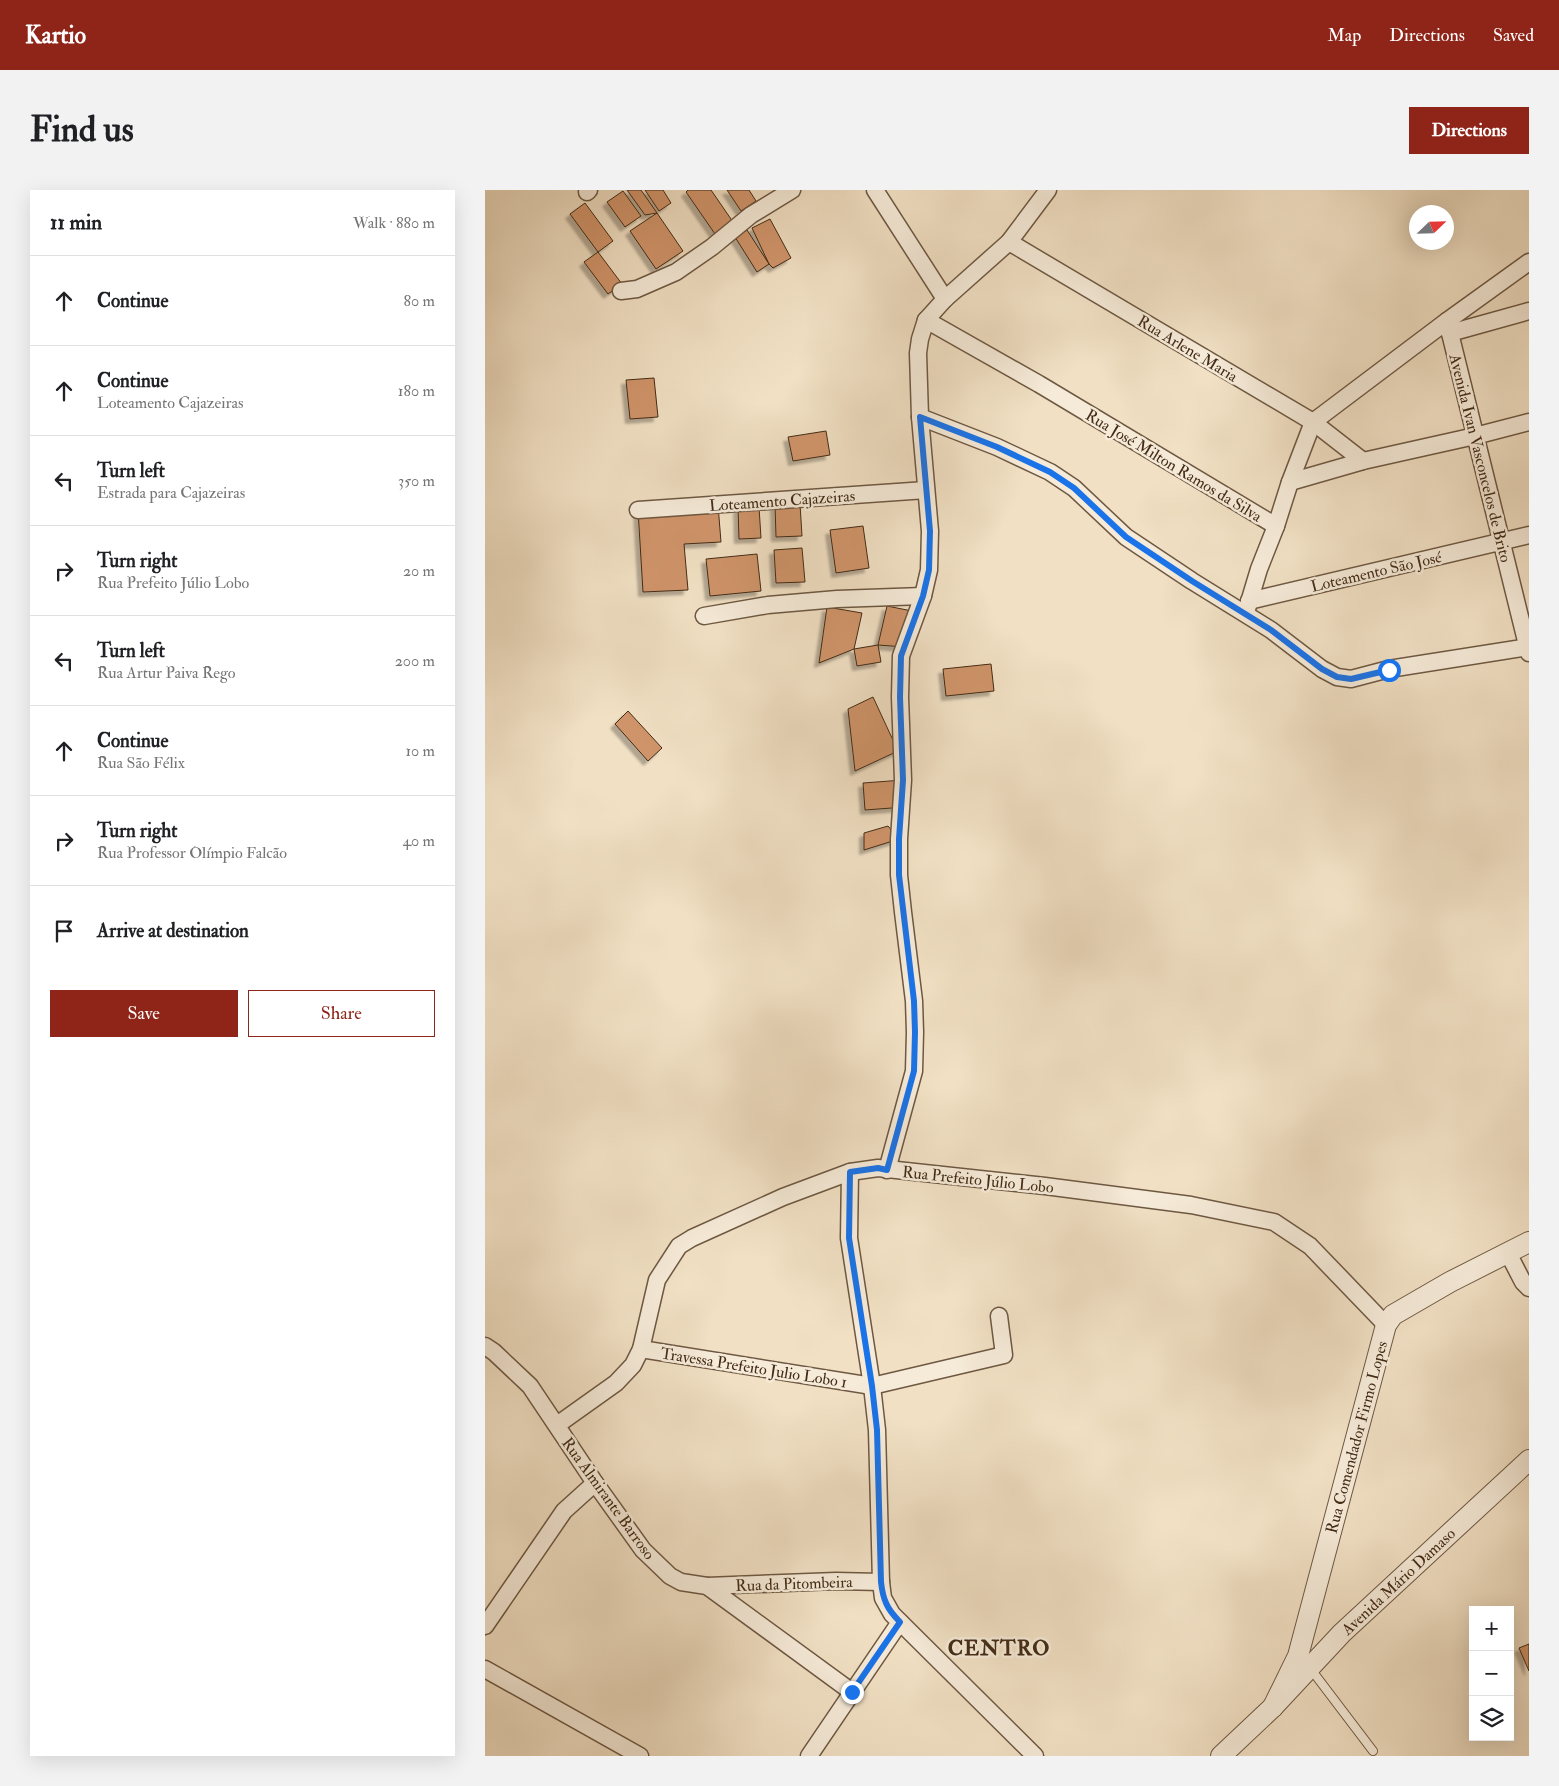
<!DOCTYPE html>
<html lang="en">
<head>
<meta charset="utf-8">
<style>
  :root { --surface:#fff; --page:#f2f2f2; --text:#202124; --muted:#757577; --line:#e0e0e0; --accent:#8f2418 }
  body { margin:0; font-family:"IM FELL Double Pica",serif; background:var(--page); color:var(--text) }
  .controls { position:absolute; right:15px; bottom:15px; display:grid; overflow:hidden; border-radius:0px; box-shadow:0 5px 20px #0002 }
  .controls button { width:45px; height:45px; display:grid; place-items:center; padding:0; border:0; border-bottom:1px solid var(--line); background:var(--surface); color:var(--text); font:25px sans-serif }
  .compass { position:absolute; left:924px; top:15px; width:45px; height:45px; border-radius:50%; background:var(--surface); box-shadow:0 5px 20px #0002; rotate:67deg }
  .stop { position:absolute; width:15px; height:15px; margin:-11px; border:4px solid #1a73e8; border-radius:50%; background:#fff }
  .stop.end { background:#1a73e8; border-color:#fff; box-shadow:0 1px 5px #0008 }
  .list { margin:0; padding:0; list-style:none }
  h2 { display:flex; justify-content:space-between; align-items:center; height:65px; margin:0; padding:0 20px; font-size:21px }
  h2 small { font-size:16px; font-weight:400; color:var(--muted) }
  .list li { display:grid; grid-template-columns:32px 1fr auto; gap:15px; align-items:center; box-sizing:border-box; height:90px; padding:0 20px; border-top:1px solid var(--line) }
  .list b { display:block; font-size:19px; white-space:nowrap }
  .list p { margin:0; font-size:16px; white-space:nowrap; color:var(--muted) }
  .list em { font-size:16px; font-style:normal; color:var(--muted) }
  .actions { display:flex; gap:10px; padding:15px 20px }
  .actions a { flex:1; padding:11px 0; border:1px solid var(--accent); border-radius:0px; text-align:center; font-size:18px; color:var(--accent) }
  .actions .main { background:var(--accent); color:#fff }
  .icon { flex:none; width:28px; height:28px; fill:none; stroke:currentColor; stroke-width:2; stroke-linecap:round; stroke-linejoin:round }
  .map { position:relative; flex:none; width:1044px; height:1566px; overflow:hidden; border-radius:0px }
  header { display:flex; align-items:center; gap:30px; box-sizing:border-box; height:70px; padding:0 25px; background:var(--accent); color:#fff }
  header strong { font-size:24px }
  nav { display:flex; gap:28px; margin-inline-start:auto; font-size:18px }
  .intro { display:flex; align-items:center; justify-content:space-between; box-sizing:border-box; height:120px; padding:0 30px }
  h1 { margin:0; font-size:35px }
  .button { padding:12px 22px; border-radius:0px; background:var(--accent); color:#fff; font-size:18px; font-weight:700 }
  main { display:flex; gap:30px; padding:0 30px }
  aside { flex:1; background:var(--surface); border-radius:0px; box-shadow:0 5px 20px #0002 }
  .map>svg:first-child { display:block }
  .building { fill:#d0946b; stroke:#422b16; filter:url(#shadow) }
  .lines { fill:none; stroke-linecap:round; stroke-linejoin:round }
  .service-casing { stroke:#6e5842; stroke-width:10 }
  .minor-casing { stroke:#6e5842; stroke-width:19 }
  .tertiary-casing { stroke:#6e5842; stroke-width:22 }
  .service { stroke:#f6ebd9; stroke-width:8 }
  .minor { stroke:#f6ebd9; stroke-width:16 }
  .tertiary { stroke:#f6ebd9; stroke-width:20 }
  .route { stroke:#1a73e8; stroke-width:6 }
  .labels { text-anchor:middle; stroke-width:5; stroke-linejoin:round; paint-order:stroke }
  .street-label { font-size:16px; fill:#422b16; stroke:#f6ebd9 }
  .district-label { font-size:21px; font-weight:bold; letter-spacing:1px; fill:#422b16; stroke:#f6ebd9 }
</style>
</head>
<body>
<header>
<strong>Kartio</strong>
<nav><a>Map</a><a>Directions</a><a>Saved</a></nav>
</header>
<div class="intro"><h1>Find us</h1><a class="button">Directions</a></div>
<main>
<aside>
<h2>11 min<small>Walk · 880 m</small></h2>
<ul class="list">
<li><svg class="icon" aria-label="ahead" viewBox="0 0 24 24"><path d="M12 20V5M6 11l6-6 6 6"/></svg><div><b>Continue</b></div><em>80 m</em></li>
<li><svg class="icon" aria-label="ahead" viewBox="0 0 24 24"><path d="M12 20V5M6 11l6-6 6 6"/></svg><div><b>Continue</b><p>Loteamento Cajazeiras</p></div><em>180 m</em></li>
<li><svg class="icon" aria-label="left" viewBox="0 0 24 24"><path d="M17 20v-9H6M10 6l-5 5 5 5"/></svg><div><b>Turn left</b><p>Estrada para Cajazeiras</p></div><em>350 m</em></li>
<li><svg class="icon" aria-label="right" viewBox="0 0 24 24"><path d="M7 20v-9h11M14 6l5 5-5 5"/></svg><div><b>Turn right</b><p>Rua Prefeito Júlio Lobo</p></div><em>20 m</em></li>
<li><svg class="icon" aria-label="left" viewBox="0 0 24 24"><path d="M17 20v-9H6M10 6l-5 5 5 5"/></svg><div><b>Turn left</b><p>Rua Artur Paiva Rego</p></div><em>200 m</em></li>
<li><svg class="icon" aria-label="ahead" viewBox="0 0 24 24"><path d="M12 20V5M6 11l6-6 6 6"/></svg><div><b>Continue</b><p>Rua São Félix</p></div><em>10 m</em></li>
<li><svg class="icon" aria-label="right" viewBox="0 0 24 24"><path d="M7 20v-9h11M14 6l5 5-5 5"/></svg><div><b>Turn right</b><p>Rua Professor Olímpio Falcão</p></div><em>40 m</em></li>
<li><svg class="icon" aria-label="arrive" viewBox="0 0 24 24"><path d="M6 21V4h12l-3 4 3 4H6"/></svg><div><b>Arrive at destination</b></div></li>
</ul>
<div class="actions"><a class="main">Save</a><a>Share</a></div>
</aside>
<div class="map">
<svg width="1044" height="1566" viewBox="0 0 1044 1566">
  <defs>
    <filter id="shadow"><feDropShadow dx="-4.5" dy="4.5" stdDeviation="1" flood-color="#0004"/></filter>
  </defs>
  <rect width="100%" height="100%" fill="#f1e0c4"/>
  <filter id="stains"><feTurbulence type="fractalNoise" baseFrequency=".004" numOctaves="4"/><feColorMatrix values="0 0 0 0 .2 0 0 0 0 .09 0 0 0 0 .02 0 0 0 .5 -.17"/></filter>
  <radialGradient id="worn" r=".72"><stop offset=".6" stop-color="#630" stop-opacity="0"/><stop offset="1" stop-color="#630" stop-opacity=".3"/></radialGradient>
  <g class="building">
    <polygon points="142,0 156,0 172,23 160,25"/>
    <polygon points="160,0 178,0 186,13 174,21"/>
    <polygon points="203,0 226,0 248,32 230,44 201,2"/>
    <polygon points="242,0 264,0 271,11 256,21"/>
    <polygon points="138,1 156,26 140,37 122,12"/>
    <polygon points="100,13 128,51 113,62 85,24"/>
    <polygon points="172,23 198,61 171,79 145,41"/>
    <polygon points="285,29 306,68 288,78 284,74 267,38"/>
    <polygon points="262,40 284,74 272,82 250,47"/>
    <polygon points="113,62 137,94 123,104 99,72"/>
    <polygon points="169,188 173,227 145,229 141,190"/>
    <polygon points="341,241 345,265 308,271 303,247"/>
    <polygon points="315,314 317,346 291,347 290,315"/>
    <polygon points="233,315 236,352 199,354 203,400 158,402 153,320"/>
    <polygon points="274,317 276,348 254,349 253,318"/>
    <polygon points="378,336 384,378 351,383 345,340"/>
    <polygon points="317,358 320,392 291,393 289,360"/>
    <polygon points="272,364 276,401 225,406 221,369"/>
    <polygon points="402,416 427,421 420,457 393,455"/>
    <polygon points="342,417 377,423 369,459 334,473"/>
    <polygon points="393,455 396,472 372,476 369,459"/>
    <polygon points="506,474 509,501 461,506 458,479"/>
    <polygon points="388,507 413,561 370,581 363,519"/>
    <polygon points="143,521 177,558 163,571 130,534"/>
    <polygon points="418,590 420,617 380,620 378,593"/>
    <polygon points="403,636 414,649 379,660 379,643"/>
    <polygon points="1044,1454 1044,1481 1034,1458"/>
  </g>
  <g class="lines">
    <defs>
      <polyline id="service" points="825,1478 888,1561"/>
      <g id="minor">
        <polyline points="390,0 460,109"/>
        <polyline points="102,2 104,0"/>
        <polyline points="524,52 828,232 878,271"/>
        <polyline points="136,101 152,99 191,82 227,57 266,25 307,0"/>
        <polyline points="441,130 554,194 791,336 805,292 828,232 962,131 1044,72"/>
        <polyline points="962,131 1044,463"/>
        <polyline points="965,143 1044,121"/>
        <polyline points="435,227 512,257 565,282 589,298 641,347 707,391 786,440 837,479 852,487 866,489 904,479 1044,457"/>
        <polyline points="805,292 878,271 990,246 1044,232"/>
        <polyline points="153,320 441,300"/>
        <polyline points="764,411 1044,345"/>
        <polyline points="762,419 774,379 791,336"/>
        <polyline points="219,426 283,415 352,409 438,406"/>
        <polyline points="402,980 429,881 430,842 429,811 418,722 414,685 414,649 418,590 415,507 416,466 438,406 444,380 445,341 435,227 433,163 435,149 441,130 460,109 524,52 563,0"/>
        <polyline points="365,982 364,1048 387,1196 392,1240 396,1392 398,1408 407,1424 550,1566"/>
        <polyline points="1023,1063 1038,1092 1044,1098"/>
        <polyline points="0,1156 9,1162 45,1196 110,1293 158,1360 185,1386 196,1392 222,1396 367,1502"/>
        <polyline points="156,1159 387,1196 519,1165 514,1126"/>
        <polyline points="72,1235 131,1193 148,1175 156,1159 172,1090 194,1056 207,1048 298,1007 365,982 393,978 560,996 706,1015 789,1032 825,1056 901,1135"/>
        <polyline points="222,1396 351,1391 396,1392"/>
        <polyline points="0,1436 79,1321 110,1293"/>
        <polyline points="0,1479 155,1566"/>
        <polyline points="324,1566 415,1432"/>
      </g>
      <g id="tertiary">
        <polyline points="788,1517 813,1466 901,1135 908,1125 965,1092 1044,1052"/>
        <polyline points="736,1566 788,1517 857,1443 1044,1270"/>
      </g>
    </defs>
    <use href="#service" class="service-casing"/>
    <use href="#minor" class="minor-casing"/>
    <use href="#tertiary" class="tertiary-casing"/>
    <use href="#service" class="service"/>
    <use href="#minor" class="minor"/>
    <use href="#tertiary" class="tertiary"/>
  </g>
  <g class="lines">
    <path class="route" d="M367,1502L415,1432C402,1419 398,1410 396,1392L392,1240L387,1196L364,1048L365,982L393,978L402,980L429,881L430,842L429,811L414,685V649L418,590L415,507L416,466L438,406L444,380L445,341L435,227L512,257L565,282L589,298L641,347L707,391L786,440L837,479L852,487L866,489L904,480"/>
  </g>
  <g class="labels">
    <g class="street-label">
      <text transform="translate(703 158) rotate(31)" y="6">Rua Arlene Maria</text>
      <text transform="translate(996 268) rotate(76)" y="6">Avenida Ivan Vasconcelos de Brito</text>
      <text transform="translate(689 275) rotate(31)" y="6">Rua José Milton Ramos da Silva</text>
      <text transform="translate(297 310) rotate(-4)" y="6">Loteamento Cajazeiras</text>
      <text transform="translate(891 381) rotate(-13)" y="6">Loteamento São José</text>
      <text transform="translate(493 989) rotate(6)" y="6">Rua Prefeito Júlio Lobo</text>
      <text transform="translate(269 1177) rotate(9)" y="6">Travessa Prefeito Julio Lobo 1</text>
      <text transform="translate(871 1247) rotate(-75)" y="6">Rua Comendador Firmo Lopes</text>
      <text transform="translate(124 1308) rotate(54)" y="6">Rua Almirante Barroso</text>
      <text transform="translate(913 1391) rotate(-43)" y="6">Avenida Mário Damaso</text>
      <text transform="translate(309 1393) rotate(-2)" y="6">Rua da Pitombeira</text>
    </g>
    <g class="district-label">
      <text x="514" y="1465">CENTRO</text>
    </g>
  </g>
  <rect width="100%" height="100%" filter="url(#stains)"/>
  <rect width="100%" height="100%" fill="url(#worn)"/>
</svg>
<div class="controls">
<button>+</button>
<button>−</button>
<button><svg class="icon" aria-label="layers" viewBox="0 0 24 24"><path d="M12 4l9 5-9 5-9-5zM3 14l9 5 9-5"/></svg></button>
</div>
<svg class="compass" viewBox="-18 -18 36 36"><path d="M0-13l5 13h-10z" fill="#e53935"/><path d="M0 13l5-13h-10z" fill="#757577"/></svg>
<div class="stop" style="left:904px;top:480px"></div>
<div class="stop end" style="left:367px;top:1502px"></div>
</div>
</main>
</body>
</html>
